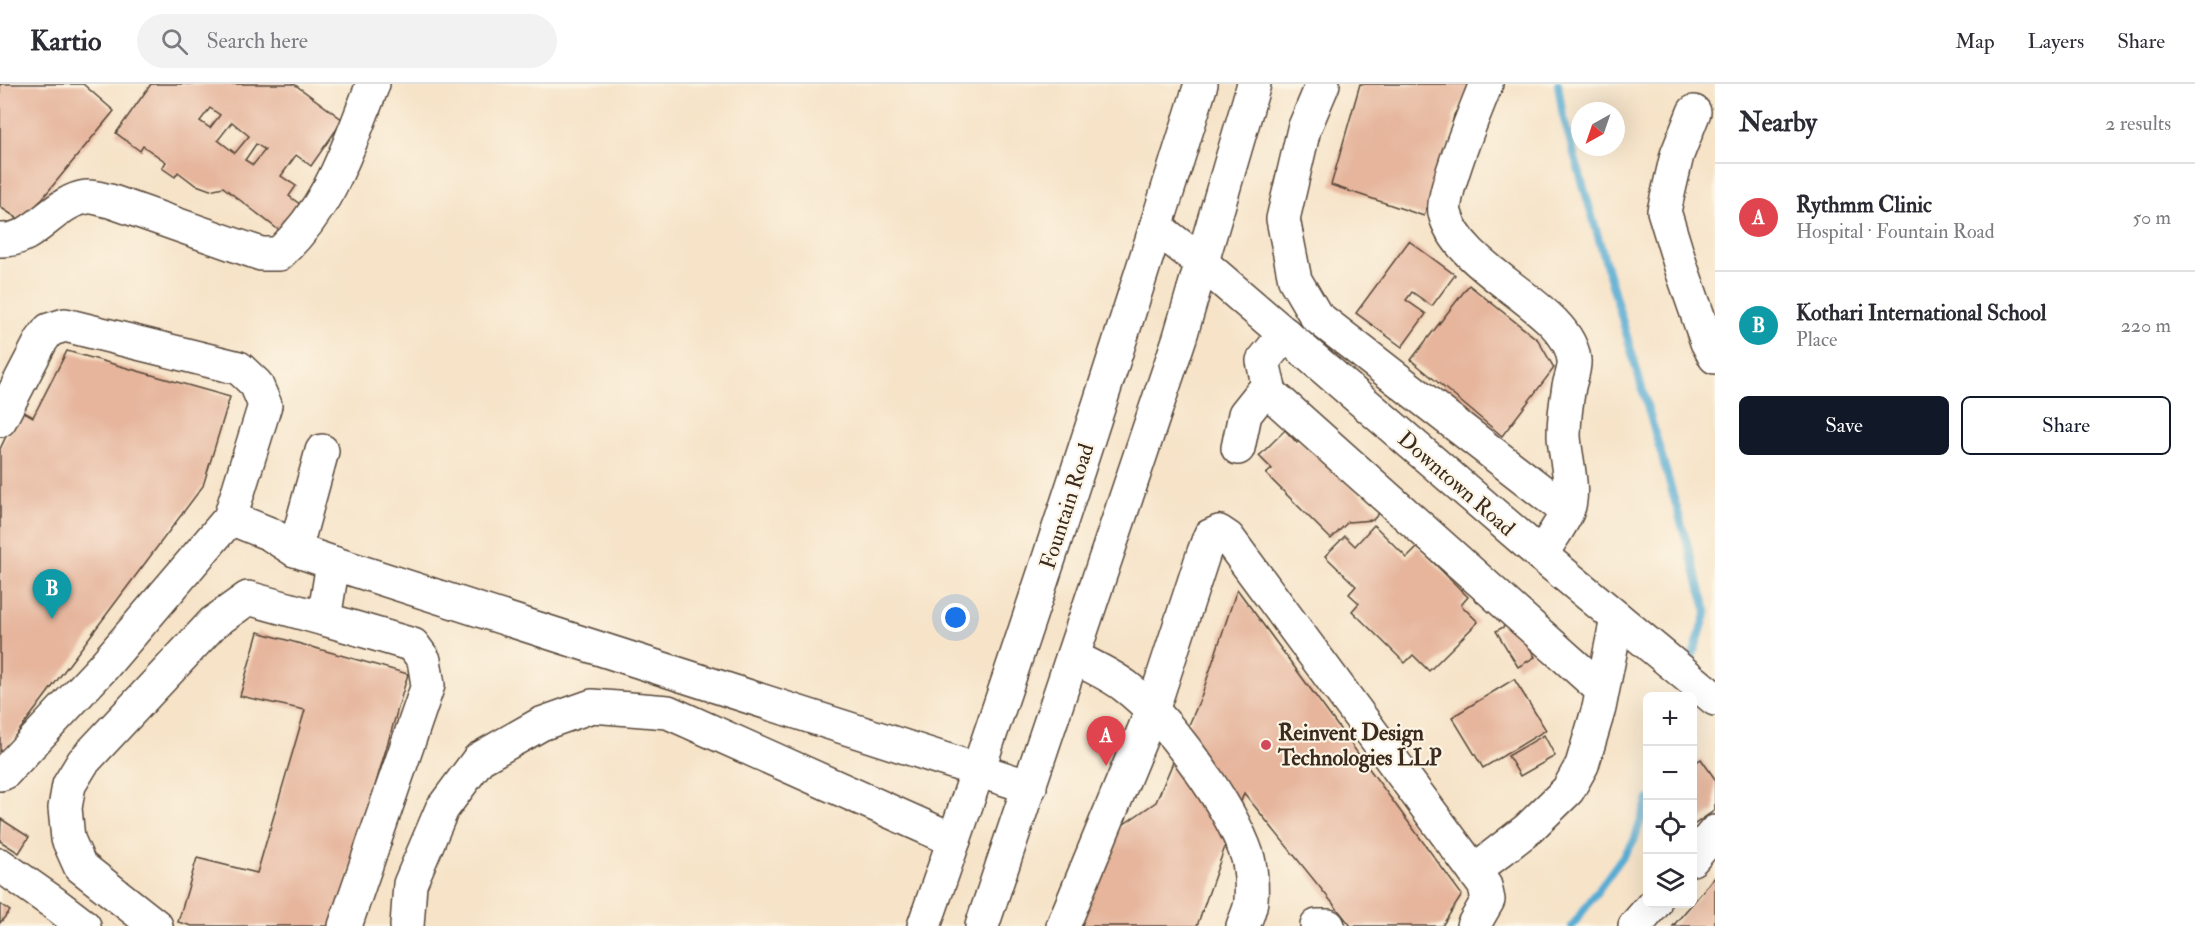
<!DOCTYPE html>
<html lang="en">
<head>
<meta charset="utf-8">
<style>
  :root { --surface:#fff; --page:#f2f2f3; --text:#2b2b33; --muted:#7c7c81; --line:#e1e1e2; --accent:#111827 }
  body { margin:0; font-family:"IM FELL Double Pica",serif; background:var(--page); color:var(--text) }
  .controls { position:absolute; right:18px; bottom:18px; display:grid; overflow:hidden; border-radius:9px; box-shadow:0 6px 24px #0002 }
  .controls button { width:54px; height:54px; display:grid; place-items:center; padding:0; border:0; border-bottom:2px solid var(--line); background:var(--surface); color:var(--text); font:30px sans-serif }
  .compass { position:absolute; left:1571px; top:18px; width:54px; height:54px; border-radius:50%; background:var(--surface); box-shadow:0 6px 24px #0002; rotate:220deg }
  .you { position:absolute; left:956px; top:534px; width:21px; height:21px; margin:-15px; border:4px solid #fff; border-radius:50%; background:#1a73e8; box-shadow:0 0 0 9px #1a73e833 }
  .badge { display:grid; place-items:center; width:39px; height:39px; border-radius:50%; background:var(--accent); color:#fff; font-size:20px; font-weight:700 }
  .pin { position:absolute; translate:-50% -50px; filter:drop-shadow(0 2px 3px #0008) }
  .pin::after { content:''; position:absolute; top:32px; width:21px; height:18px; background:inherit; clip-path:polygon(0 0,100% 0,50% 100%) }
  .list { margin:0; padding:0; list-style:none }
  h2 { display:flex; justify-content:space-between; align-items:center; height:78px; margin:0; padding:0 24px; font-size:26px }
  h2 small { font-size:20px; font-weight:400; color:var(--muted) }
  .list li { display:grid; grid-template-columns:39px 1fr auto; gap:18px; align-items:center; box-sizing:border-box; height:108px; padding:0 24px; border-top:2px solid var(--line) }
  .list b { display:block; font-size:22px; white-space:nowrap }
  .list p { margin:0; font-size:20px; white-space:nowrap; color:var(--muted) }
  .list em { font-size:20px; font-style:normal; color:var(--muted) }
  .actions { display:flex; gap:12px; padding:18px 24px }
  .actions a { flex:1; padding:14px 0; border:2px solid var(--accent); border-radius:9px; text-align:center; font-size:21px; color:var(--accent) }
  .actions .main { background:var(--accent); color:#fff }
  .icon { flex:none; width:33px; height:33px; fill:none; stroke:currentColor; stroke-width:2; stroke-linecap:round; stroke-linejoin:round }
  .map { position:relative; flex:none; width:1715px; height:842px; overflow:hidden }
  header { display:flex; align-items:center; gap:36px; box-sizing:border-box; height:84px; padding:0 30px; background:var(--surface); border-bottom:2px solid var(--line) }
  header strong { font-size:28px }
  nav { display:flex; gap:33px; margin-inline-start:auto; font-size:21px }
  .search { width:420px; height:54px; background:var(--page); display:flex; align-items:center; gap:15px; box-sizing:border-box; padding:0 21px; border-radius:33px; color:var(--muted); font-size:22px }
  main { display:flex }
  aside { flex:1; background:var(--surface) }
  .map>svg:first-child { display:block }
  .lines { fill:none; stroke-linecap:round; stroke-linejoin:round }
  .stream { stroke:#57acd3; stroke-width:8 }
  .building { fill:#e6b59c; fill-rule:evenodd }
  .minor-casing { stroke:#574638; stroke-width:36 }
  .minor { stroke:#fff; stroke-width:33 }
  .poi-dot { fill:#d1495b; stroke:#fcf5e5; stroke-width:2 }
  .labels { text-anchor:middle; stroke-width:4.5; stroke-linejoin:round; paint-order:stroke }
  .street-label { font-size:22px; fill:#3b2a1e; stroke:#fcf5e5 }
  .poi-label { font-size:22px; font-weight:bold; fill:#3b2a1e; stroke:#fcf5e5; text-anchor:start }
</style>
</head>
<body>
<header>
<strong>Kartio</strong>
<div class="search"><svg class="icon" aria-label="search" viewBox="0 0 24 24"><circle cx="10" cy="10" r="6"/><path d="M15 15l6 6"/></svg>Search here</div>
<nav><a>Map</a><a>Layers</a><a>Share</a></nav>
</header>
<main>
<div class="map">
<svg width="1715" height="842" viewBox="0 0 1715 842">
  <rect width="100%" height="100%" fill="#fcf5e5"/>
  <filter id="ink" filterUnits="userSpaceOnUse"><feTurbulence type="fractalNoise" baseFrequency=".0167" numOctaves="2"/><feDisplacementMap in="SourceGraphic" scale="12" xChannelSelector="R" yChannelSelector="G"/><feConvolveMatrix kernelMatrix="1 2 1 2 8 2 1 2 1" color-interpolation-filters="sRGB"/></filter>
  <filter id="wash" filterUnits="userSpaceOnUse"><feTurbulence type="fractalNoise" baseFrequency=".008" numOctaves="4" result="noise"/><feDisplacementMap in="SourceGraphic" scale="24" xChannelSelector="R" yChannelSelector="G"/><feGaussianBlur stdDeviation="1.35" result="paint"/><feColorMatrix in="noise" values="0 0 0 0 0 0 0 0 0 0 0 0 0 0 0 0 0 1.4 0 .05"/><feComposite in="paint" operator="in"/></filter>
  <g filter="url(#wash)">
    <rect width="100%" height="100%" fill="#f6e3c8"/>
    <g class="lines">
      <g class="stream">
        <polyline points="1558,0 1563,32 1707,528 1689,583"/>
        <polyline points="1572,842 1634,757 1648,715"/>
      </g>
    </g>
    <g id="blocks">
      <g class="building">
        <polygon points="0,0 83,0 114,27 23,138 0,123"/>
        <path d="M151,0H294L343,36L311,82L296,71L281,92L296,102L289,112L309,127L289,154L223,103L210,106L194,100L178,88L175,93L162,84L166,78L143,62L140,67L116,49ZM210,24L220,31L210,44L200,37ZM232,38L249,52L235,69L218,56ZM256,60L265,66L253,81L245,76Z"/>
        <polygon points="1360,0 1473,0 1454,31 1439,103 1435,102 1424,132 1331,101"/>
        <polygon points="1409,157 1455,191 1432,222 1412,208 1406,216 1426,230 1402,263 1356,229"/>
        <polygon points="1469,201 1538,256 1554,284 1502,352 1411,276"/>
        <polygon points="67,267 230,313 203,402 4,667 0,668 0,365 19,325 33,333"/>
        <polygon points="1285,346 1297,359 1300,356 1380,428 1373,436 1348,438 1331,455 1266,390 1272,385 1259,372"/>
        <polygon points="1374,441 1407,474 1418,463 1468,513 1461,521 1478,538 1429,587 1413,571 1405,579 1352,527 1359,519 1349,510 1356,502 1325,472 1345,452 1355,462"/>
        <polygon points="1237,505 1462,811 1442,842 1351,842 1244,709 1197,842 1080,842 1114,747 1156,718 1201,613"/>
        <polygon points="1514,537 1535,573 1518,583 1496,547"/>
        <polygon points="258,548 408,590 334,842 192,842 178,838 197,774 257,789 305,626 240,612"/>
        <polygon points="1514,595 1546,646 1483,684 1452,633"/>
        <polygon points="1544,651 1555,672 1520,692 1508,672"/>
        <polygon points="1701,675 1715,695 1715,726 1692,742 1692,681"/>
        <polygon points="1,735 29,753 19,769 0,757"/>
        <polygon points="1715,793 1715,842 1673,842 1692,820"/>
        <polygon points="0,820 10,827 0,839"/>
      </g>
    </g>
  </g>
  <g filter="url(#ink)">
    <use href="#blocks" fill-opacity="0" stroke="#574638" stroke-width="1.5"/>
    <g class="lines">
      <defs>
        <g id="minor">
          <polyline points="1323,0 1304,45 1283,135 1295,196 1316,232 1567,427"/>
          <path d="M1486,0C1477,22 1440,112 1445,129C1459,188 1569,223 1574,276C1575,284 1571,294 1569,302C1566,319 1564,335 1564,352C1565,374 1576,408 1567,428C1560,443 1549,457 1541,471"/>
          <polyline points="1694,28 1677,71 1664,127 1682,186 1707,258 1715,273"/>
          <polyline points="1156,143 1202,179 1541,471 1715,615"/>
          <path d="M0,156C36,158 53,117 87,113C94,112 103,116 110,117L261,170H279C332,120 347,65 373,0"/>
          <polyline points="1270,309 1263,277 1285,250"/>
          <polyline points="0,336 41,257 49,246 65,241 239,284 256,300 265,321 230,434 102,584 4,689 0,690"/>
          <polyline points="1238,364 1245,330 1261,310 1270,309 1601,605"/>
          <polyline points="230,434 270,450 295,466 333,479 1030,703"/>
          <polyline points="295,466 322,367"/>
          <polyline points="333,479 324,535 413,561 424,576 428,601 345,842"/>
          <path d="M1073,573C1091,582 1109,590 1125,602C1167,633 1230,721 1247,771C1251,783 1252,803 1251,816C1251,824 1246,834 1243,842"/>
          <polyline points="1692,775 1715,748"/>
          <polyline points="0,781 54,819 84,842"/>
          <polyline points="1474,787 1528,745 1568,706 1582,681 1599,624 1617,534"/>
          <polyline points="156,842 80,782 68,755 65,724 69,701 83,678 213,539 248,514 324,535"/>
          <polyline points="407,842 410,800 442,725 479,675 541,640 592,622 668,628 954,756"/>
          <path d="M924,842C1022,563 1113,282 1201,0"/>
          <polyline points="982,842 1180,253 1254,0"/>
          <polyline points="1063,842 1152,627 1204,468 1210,452 1219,448 1228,454 1485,802 1488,816 1473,842"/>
          <polyline points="1317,842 1328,842"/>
          <polyline points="1635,842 1654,820"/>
        </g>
      </defs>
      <use href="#minor" class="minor-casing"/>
      <use href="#minor" class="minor"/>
    </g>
  </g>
  <circle class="poi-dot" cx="1266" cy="661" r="6"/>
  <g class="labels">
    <g class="street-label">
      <text transform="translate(1457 399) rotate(41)" y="8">Downtown Road</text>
      <text transform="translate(1066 422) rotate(-72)" y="8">Fountain Road</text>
    </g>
    <g class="poi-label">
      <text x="1278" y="656">Reinvent Design<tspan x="1278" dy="25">Technologies LLP</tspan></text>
    </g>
  </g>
</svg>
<div class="controls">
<button>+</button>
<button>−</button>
<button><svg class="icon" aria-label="locate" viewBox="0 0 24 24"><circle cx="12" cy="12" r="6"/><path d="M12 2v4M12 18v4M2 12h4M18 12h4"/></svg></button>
<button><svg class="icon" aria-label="layers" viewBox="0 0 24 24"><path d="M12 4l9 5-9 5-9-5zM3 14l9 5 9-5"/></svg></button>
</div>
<svg class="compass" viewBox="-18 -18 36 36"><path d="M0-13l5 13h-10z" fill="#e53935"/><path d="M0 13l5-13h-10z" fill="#7c7c81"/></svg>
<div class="you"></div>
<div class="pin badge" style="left:1106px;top:682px;background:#e0444e">A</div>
<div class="pin badge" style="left:52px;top:535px;background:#0f9aa8">B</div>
</div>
<aside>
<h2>Nearby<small>2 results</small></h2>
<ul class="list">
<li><span class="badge" style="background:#e0444e">A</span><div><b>Rythmm Clinic</b><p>Hospital · Fountain Road</p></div><em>50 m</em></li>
<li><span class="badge" style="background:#0f9aa8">B</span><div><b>Kothari International School</b><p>Place</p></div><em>220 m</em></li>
</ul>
<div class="actions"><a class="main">Save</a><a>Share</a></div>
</aside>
</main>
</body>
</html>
